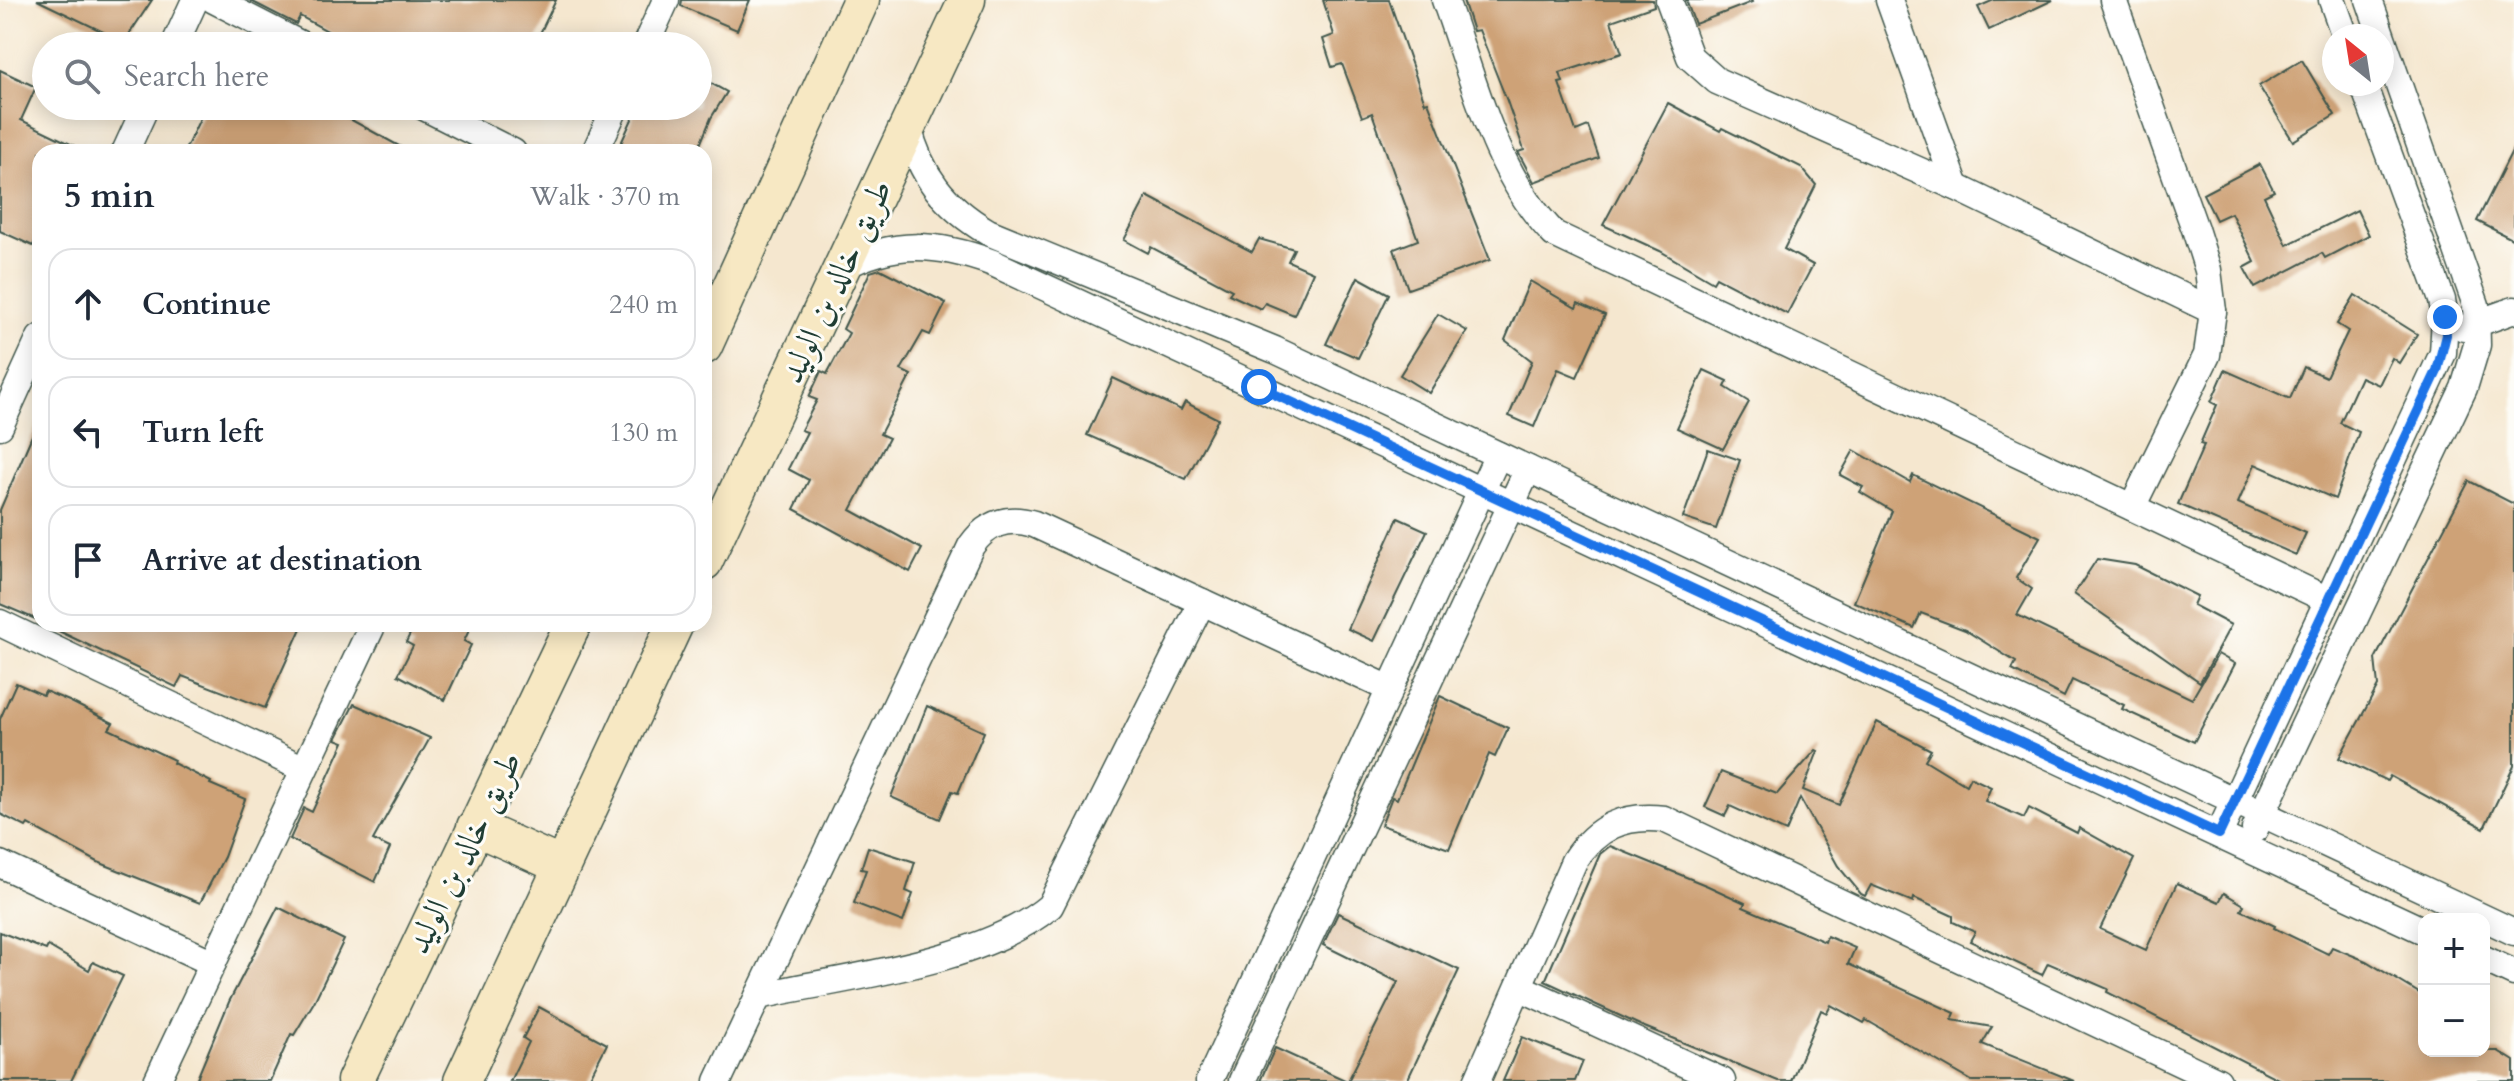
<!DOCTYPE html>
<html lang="en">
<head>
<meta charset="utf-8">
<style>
  :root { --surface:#fff; --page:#f2f2f3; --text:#1f2937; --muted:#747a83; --line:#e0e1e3 }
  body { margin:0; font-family:Cardo,Amiri,serif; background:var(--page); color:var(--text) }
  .controls { position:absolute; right:24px; bottom:24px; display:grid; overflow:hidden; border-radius:16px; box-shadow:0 4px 20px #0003 }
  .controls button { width:72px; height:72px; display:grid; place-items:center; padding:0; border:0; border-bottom:2px solid var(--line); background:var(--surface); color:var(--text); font:40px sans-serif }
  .compass { position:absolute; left:2322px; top:24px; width:72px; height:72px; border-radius:50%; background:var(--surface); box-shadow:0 4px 20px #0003; rotate:330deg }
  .stop { position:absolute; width:24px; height:24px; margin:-18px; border:6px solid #1a73e8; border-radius:50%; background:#fff }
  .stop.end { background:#1a73e8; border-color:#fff; box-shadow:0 2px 8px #0008 }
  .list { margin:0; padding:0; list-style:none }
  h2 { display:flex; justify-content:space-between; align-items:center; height:104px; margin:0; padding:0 32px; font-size:34px }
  h2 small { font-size:26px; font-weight:400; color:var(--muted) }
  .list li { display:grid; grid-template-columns:52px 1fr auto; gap:24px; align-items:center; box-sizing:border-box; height:112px; margin:0 16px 16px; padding:0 16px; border:2px solid var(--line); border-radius:24px }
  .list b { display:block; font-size:30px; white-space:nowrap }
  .list em { font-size:26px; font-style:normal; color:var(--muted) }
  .icon { flex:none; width:44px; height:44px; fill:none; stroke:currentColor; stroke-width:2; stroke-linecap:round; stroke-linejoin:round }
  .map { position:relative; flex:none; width:2514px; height:1081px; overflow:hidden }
  .search { position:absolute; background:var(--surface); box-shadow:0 4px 20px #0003; left:32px; top:32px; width:680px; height:88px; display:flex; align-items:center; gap:20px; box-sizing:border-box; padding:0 28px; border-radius:44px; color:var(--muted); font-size:30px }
  .panel { position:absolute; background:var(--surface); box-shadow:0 4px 20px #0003; left:32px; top:144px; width:680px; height:488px; border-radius:24px }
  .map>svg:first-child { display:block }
  .building { fill:#cea277 }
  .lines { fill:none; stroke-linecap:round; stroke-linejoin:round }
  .street-casing { stroke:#3f564b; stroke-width:29 }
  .secondary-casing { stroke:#3f564b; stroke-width:39 }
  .street { stroke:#fff; stroke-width:26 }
  .secondary { stroke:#f7e8c3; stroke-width:36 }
  .route { stroke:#1a73e8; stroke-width:10 }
  .labels { text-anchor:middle; stroke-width:6; stroke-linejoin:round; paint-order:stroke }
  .street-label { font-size:34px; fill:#1f3d34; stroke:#fdfcf7 }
</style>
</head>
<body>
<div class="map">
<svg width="2514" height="1081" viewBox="0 0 2514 1081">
  <rect width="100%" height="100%" fill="#fdfcf7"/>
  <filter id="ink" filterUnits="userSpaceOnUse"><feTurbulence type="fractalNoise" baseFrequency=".0125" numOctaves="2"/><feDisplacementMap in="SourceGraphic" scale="16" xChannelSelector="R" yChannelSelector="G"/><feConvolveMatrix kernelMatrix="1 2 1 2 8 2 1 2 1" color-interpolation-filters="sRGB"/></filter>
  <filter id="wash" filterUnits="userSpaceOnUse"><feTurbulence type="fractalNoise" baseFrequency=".006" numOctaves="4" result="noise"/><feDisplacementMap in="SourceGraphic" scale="32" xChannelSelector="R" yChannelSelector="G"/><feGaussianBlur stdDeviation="1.8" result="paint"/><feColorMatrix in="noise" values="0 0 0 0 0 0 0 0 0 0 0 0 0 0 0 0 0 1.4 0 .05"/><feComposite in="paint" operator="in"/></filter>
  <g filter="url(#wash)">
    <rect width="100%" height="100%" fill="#f5e7cf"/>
    <g id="blocks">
      <g class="building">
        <polygon points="37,0 152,0 124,42"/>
        <polygon points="249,0 556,0 534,46 355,46 300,16 296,24"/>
        <polygon points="682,0 750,0 737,30 681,6"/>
        <polygon points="1323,0 1389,0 1425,103 1428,102 1490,260 1408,289 1394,249 1418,240 1372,113 1362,117 1342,64 1332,67 1323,39 1334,35"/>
        <polygon points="1463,0 1653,0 1654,6 1611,21 1622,53 1560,73 1563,82 1559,83 1576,131 1588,126 1599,158 1534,182 1518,152 1524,150 1507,101 1479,30 1473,31"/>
        <polygon points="1686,0 1751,0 1752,2 1695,24"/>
        <polygon points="1994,0 2053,0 1989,30 1978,7"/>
        <polygon points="2302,60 2335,115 2293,141 2259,86"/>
        <polygon points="0,70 36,87 21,120 87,152 40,152 40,230 33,246 0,231"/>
        <polygon points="698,76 727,92 711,118 697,152 617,152 638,106 698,106"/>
        <polygon points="1668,103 1720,131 1722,128 1801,167 1816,185 1784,249 1813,265 1787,314 1716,277 1713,282 1660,251 1603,225"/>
        <polygon points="206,106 326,106 410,152 184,152"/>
        <polygon points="2514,147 2514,240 2477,221"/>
        <polygon points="2260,164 2274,191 2264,196 2287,245 2357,210 2369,235 2325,258 2322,253 2255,288 2244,268 2255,262 2231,213 2216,220 2203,194"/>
        <polygon points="1147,196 1252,252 1259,239 1294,249 1288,261 1313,272 1294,315 1265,303 1261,309 1229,294 1232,290 1151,247 1148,253 1124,240"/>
        <polygon points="880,269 946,303 930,335 923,332 901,370 911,375 880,434 889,438 851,510 922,549 910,572 794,509 809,480 788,469 807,432 801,430 817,400 809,397 821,371 827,374 849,333 843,329 870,272"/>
        <polygon points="1358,277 1389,294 1358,358 1326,344"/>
        <polygon points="1530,281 1576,308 1578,303 1605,315 1577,377 1558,369 1534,427 1509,416 1532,361 1505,340"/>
        <polygon points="2355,295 2417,334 2399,363 2392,358 2379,385 2361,377 2340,423 2359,432 2335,499 2255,464 2238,503 2306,533 2296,555 2178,504 2204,445 2200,444 2217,405 2211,402 2225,370 2290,399 2304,367 2326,377 2348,331 2337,324"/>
        <polygon points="1438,314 1467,331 1429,393 1400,375"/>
        <polygon points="1704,370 1728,381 1725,387 1749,402 1723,449 1677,428"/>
        <polygon points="1113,378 1181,410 1185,402 1218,419 1186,479 1087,435"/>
        <polygon points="40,417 40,621 0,604 0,510"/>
        <polygon points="1708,449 1740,460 1716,529 1683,518"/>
        <polygon points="1854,450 1910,482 1913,475 2040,537 2016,578 2032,589 2017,615 2192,699 2218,654 2235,664 2194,742 2122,709 2124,705 2072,680 2064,697 2012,670 2016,662 1965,630 1921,613 1914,628 1854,602 1892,511 1860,492 1863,487 1840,475"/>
        <polygon points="2469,481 2514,504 2514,766 2484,828 2390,776 2387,781 2339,758 2378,686 2375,659"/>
        <polygon points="1398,518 1427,531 1374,641 1348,629"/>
        <polygon points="2097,559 2135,565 2197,596 2193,605 2231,625 2200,682 2074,594"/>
        <polygon points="44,624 303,624 265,708 182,676 176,687"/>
        <polygon points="415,624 472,624 464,641 471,645 445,700 398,675 413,646 406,642"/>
        <polygon points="16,683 43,695 45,691 69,701 113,723 109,729 174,760 173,763 211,782 210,784 245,799 224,857 200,903 98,862 28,824 26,827 0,814 0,719"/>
        <polygon points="1440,696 1508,728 1495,757 1489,754 1449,849 1381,825 1392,797 1397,799"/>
        <polygon points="354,704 430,738 373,840 390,848 375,882 290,839 304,808 312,812 344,742 336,739"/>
        <polygon points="927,706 984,732 958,793 952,791 940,819 891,797"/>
        <polygon points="1877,722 1931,750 1925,760 1966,785 1970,777 1991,787 1985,801 2024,818 2029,808 2077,833 2079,828 2134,859 2100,929 2146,950 2177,883 2219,902 2224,893 2244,905 2241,910 2275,926 2274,928 2328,954 2332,947 2366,961 2424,996 2424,1051 2498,1051 2514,1061 2514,1081 2282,1081 2107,992 2108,989 2048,963 2042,975 1970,941 1975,932 1953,922 1953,916 1914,898 1913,902 1871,885 1865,896 1861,894 1838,866 1800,798 1786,832 1730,806 1725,816 1705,807 1721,772 1777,794 1816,750 1818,751 1803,790 1839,805"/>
        <polygon points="1610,846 1708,886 1745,903 1743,907 1825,942 1827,936 1855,948 1848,964 1955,1013 1952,1020 1992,1027 1982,1044 2074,1081 1972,1081 1866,1020 1864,1023 1831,1005 1827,1013 1821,1010 1791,1081 1778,1081 1642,1026 1545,981 1600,854"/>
        <polygon points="868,847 915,862 906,891 913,894 903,922 854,903 866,870 861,869"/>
        <polygon points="278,907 344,940 314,1002 294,1035 291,1034 270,1081 196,1081 229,1002"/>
        <polygon points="1338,913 1459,970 1407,1081 1348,1081 1398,982 1323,945"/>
        <polygon points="0,932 46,950 48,946 89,970 93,962 123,976 71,1081 0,1081"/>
        <polygon points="539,1007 607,1044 588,1081 510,1081 529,1042 523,1038"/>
        <polygon points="1522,1037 1583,1061 1575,1081 1503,1081"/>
        <polygon points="1275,1048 1347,1081 1260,1081"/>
      </g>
    </g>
  </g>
  <g filter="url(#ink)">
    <use href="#blocks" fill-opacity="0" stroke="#3f564b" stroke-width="2"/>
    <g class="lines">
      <defs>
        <g id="street">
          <polyline points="214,0 304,46"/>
          <path d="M1445,0C1474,79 1494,173 1554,234L2328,600"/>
          <polyline points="1669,0 1690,57 1717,81 1956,187 2213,311"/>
          <polyline points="1889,0 1956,187"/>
          <polyline points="2113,0 2195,229 2208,270 2213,311 2207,355 2132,507"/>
          <polyline points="2332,0 2345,36"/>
          <polyline points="174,46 195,0"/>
          <polyline points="645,46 666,0"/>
          <polyline points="422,106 513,152"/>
          <path d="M908,126C920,175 944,206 988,232L1275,350L2514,932"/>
          <polyline points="125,152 146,106"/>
          <polyline points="595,152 616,106"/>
          <path d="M841,268C894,239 938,243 993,263L2424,931"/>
          <polyline points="2464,328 2514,310"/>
          <polyline points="0,426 40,338"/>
          <polyline points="0,623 304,769"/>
          <polyline points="2255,829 2464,388 2477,345 2476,305 2369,0"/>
          <polyline points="2219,834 2443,353 2445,317 2442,300 2363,84"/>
          <polyline points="0,864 213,963"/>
          <polyline points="2484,959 2514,973"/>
          <polyline points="1519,987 1722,1081"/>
          <path d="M758,996C845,977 982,963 1050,906L1202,602"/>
          <polyline points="157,1081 373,624"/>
          <path d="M718,1081L971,546C987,523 1007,516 1034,524L1390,689"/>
          <polyline points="1209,1081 1498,455"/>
          <polyline points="1242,1081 1528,469"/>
          <path d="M1477,1081L1574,861C1596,827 1624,814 1664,819L2218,1081"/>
        </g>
        <g id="secondary">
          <polyline points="704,346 861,0"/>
          <polyline points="704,562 967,0"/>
          <polyline points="475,827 562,866"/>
          <polyline points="355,1081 573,624"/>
          <polyline points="462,1081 675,624"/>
        </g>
      </defs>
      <use href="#street" class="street-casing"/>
      <use href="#secondary" class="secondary-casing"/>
      <use href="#street" class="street"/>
      <use href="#secondary" class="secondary"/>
    </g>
  </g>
  <g class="lines" filter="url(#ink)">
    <polyline class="route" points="1259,387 2219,834 2437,371 2446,335 2445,317"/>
  </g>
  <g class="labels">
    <g class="street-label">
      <text transform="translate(835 281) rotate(-65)" y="12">طريق خالد بن الوليد</text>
      <text transform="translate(463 852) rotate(-64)" y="12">طريق خالد بن الوليد</text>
    </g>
  </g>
</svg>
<div class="controls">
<button>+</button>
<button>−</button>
</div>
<svg class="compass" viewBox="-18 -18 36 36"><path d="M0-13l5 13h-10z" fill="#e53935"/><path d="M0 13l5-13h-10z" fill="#747a83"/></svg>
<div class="stop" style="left:1259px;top:387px"></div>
<div class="stop end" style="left:2445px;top:317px"></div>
<div class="search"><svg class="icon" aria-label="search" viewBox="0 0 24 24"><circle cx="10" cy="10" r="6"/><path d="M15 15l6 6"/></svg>Search here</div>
<section class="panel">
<h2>5 min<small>Walk · 370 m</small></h2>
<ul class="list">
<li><svg class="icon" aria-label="ahead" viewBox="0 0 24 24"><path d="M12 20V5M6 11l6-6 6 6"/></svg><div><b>Continue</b></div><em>240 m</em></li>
<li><svg class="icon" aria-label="left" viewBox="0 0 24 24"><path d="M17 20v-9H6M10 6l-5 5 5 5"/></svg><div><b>Turn left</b></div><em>130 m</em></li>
<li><svg class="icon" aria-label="arrive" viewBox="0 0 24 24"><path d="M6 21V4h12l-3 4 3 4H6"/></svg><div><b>Arrive at destination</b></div></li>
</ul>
</section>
</div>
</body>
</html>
